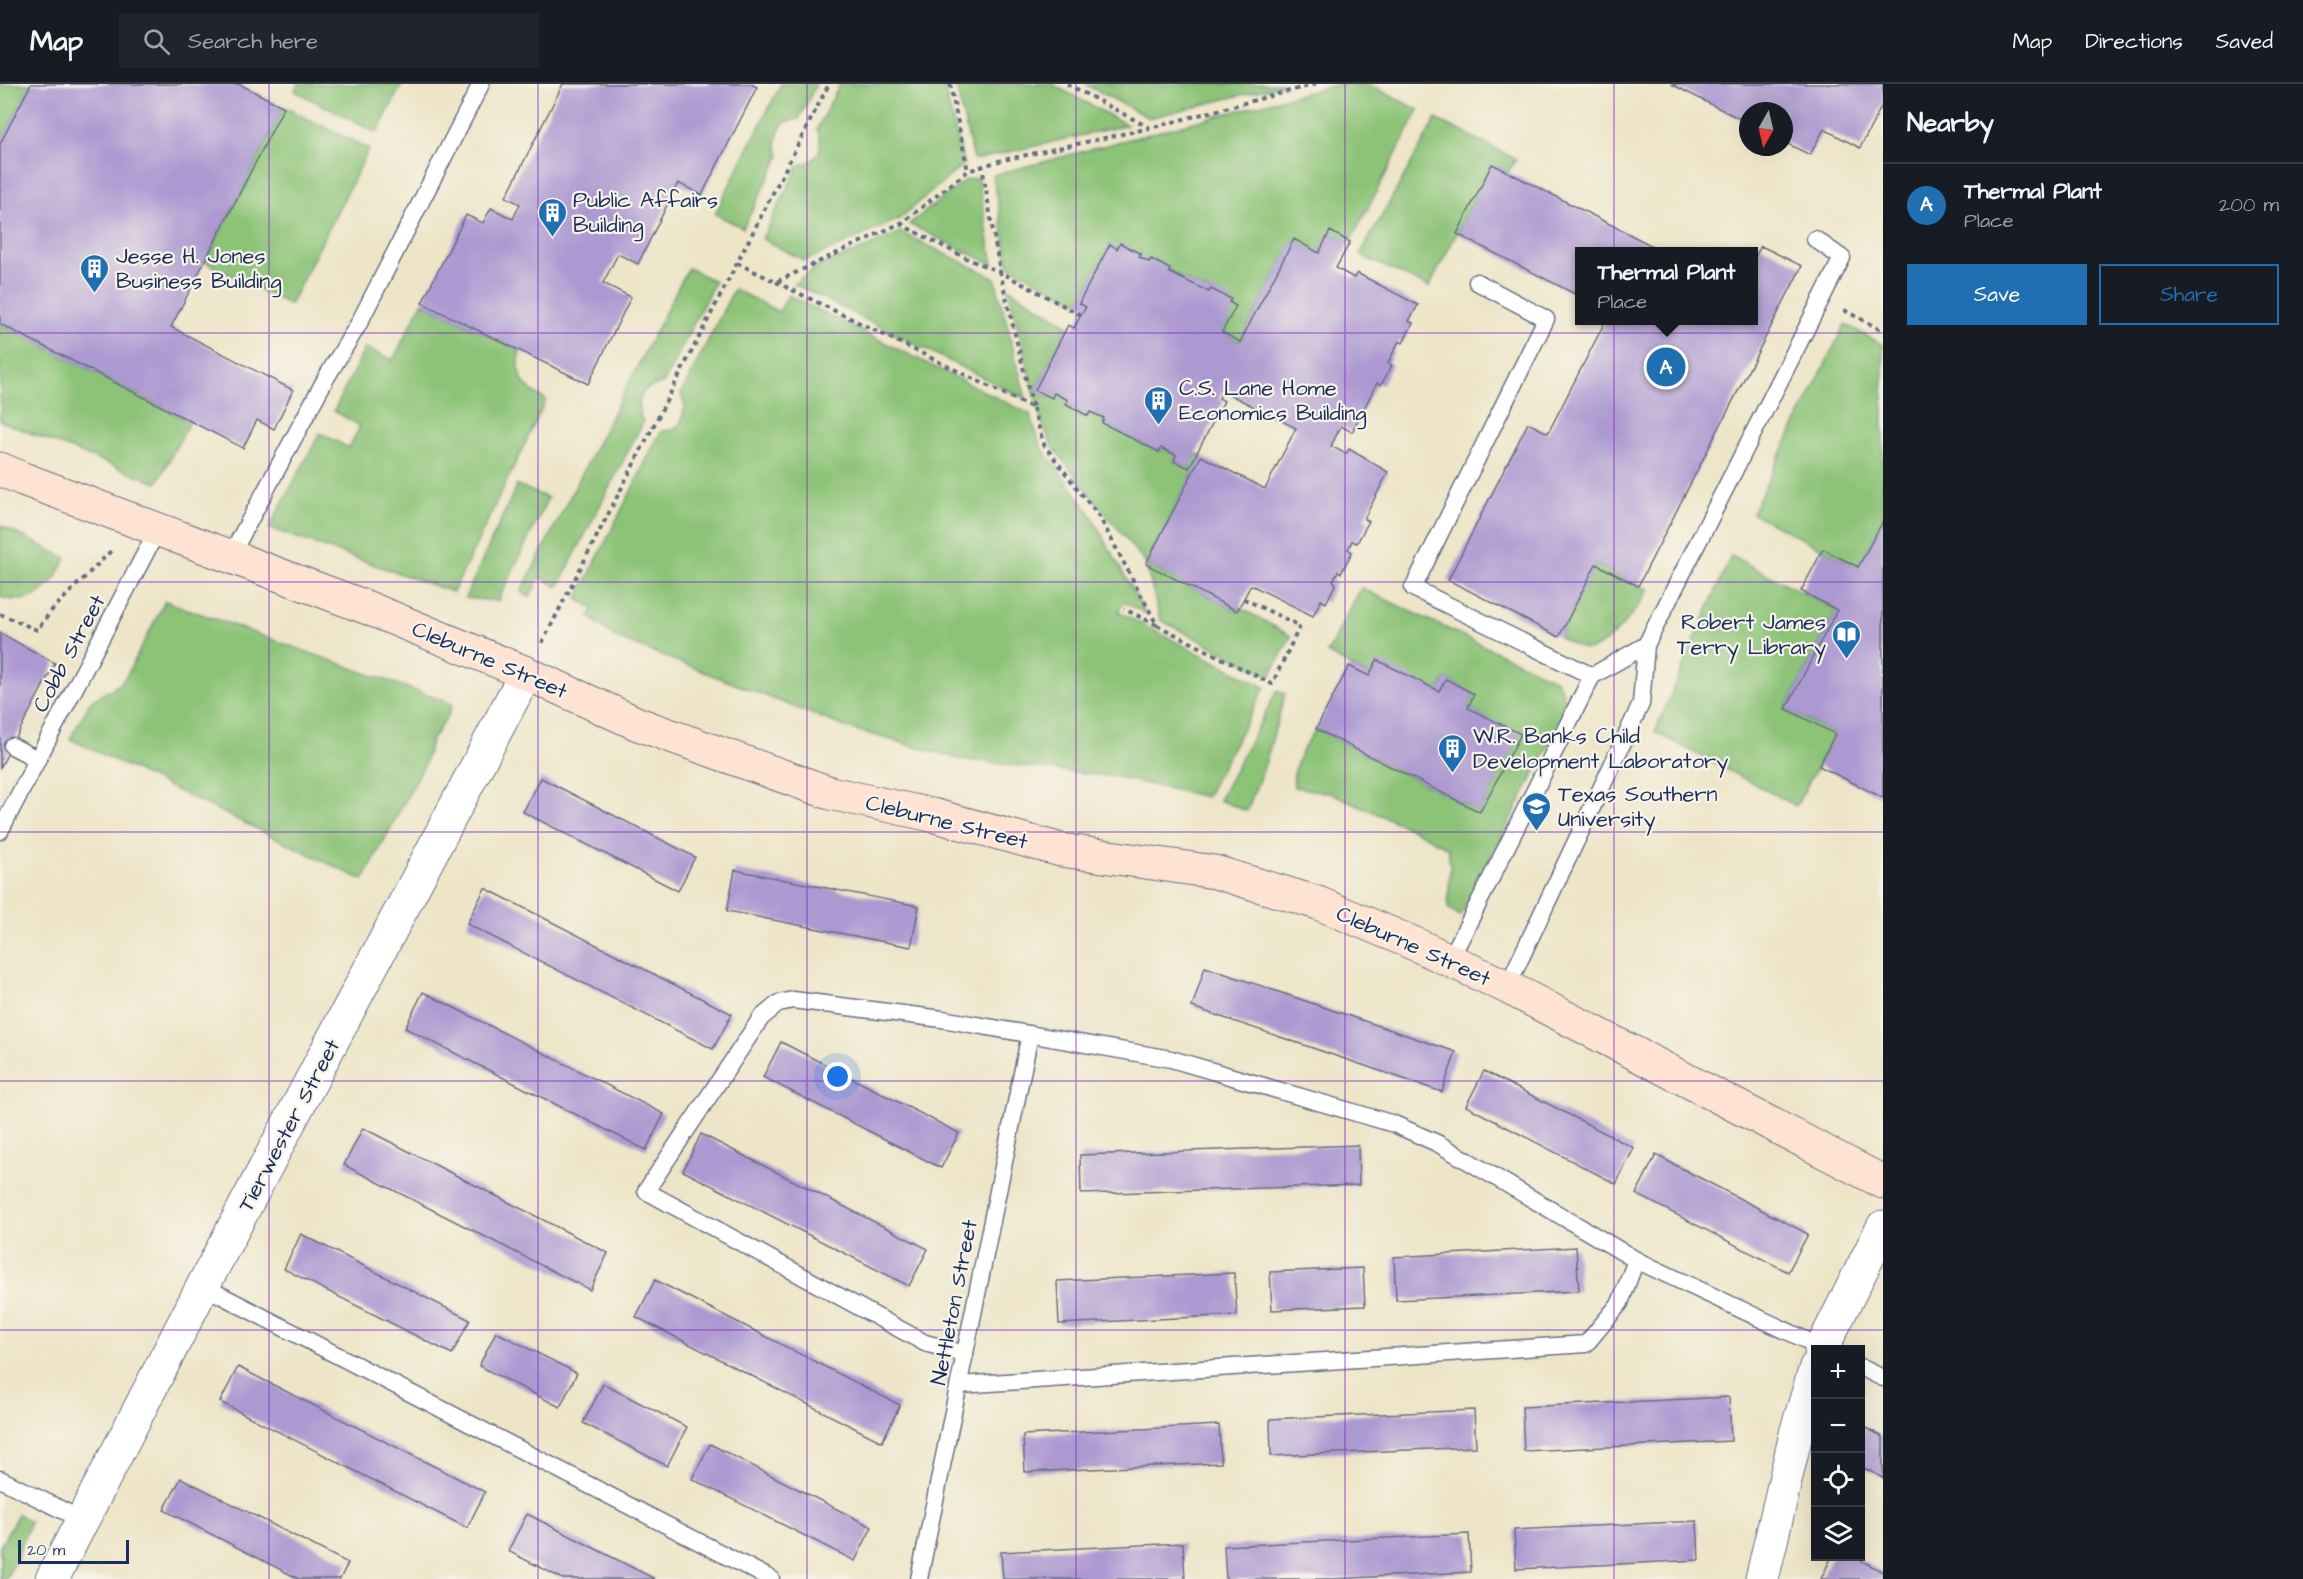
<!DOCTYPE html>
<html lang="en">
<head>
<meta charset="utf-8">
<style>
  :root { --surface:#171b24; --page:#20242c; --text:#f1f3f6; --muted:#9ea1a6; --line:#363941; --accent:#1f6fb2 }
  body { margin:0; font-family:"Architects Daughter",sans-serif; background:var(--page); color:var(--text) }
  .controls { position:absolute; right:18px; bottom:18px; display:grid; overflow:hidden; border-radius:0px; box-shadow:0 6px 24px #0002 }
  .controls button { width:54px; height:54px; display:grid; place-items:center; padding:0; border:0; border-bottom:2px solid var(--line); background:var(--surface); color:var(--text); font:30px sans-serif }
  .compass { position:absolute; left:1739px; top:18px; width:54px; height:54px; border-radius:50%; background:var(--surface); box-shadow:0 6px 24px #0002; rotate:188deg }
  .scale { position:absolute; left:18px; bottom:15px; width:111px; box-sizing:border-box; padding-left:6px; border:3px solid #1b2f5e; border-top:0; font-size:16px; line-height:21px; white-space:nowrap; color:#1b2f5e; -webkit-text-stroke:4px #f7f3e8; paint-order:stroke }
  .you { position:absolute; left:838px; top:993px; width:21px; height:21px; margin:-15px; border:4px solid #fff; border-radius:50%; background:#1a73e8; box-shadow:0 0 0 9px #1a73e833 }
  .badge { display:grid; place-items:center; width:39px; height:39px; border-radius:50%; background:var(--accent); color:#fff; font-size:20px; font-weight:700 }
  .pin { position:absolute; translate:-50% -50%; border:3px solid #fff; box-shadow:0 2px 6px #0006 }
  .popup { position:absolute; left:1575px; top:163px; width:183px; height:78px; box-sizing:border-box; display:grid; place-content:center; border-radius:0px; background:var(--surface); filter:drop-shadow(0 2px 4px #0005); font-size:20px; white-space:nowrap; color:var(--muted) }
  .popup b { font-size:22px; color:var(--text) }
  .popup::after { content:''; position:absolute; left:50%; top:100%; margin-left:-12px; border:12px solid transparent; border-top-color:var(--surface) }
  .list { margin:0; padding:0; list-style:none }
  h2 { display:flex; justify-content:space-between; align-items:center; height:78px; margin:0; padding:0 24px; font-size:26px }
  h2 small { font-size:20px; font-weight:400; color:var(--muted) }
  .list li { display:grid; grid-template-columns:39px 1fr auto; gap:18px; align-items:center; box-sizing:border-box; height:84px; padding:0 24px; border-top:2px solid var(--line) }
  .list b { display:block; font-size:22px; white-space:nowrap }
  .list p { margin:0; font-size:20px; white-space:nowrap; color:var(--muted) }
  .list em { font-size:20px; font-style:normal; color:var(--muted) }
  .actions { display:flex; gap:12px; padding:18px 24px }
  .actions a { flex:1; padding:14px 0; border:2px solid var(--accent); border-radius:0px; text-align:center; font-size:21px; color:var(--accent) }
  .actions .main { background:var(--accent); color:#fff }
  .icon { flex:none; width:33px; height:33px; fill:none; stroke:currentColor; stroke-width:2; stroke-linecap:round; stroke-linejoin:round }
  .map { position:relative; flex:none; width:1883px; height:1495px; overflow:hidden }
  header { display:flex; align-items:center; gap:36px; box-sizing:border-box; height:84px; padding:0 30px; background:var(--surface); border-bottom:2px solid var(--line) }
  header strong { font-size:28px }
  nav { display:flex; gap:33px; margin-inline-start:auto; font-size:21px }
  .search { width:420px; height:54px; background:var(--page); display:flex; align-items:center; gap:15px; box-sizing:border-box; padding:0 21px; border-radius:0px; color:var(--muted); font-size:22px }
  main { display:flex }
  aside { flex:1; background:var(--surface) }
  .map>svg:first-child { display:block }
  .green { fill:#8cc377; stroke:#54796a; stroke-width:1.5 }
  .building { fill:#ad99d1 }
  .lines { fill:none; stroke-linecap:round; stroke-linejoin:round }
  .service-casing { stroke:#656f83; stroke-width:19 }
  .minor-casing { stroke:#656f83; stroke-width:35 }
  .tertiary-casing { stroke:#656f83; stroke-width:35 }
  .secondary-casing { stroke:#656f83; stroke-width:35 }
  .path { stroke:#656f83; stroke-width:4; stroke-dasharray:4.5 4.5; stroke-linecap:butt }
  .service { stroke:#fff; stroke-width:16 }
  .minor { stroke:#fff; stroke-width:33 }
  .tertiary { stroke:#fff; stroke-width:33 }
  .secondary { stroke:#fee3d2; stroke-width:33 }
  .grid { fill:none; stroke:#7b2cbf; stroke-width:1.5; stroke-opacity:0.55 }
  .labels { text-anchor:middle; stroke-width:4.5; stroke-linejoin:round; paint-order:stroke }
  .poi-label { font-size:22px; fill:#1b2f5e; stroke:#f7f3e8; text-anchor:start }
  .street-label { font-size:22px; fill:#1b2f5e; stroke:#f7f3e8 }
</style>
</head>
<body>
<header>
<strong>Map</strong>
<div class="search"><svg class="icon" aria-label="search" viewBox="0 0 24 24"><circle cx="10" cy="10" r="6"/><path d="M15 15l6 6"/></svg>Search here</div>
<nav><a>Map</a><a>Directions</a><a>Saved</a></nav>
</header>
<main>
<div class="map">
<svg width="1883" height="1495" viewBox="0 0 1883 1495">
  <rect width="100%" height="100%" fill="#f7f3e8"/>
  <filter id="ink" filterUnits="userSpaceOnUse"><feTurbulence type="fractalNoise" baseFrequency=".0167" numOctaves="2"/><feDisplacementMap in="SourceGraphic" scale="12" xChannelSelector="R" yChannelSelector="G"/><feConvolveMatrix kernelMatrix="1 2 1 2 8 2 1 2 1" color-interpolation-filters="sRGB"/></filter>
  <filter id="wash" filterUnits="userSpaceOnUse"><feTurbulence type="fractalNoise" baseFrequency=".008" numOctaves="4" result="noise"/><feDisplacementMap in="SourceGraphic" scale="24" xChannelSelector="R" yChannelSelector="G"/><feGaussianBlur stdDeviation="1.35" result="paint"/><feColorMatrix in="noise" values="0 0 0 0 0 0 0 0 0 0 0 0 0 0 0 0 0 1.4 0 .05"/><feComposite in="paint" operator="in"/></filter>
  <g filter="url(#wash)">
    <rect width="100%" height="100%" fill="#eee5c8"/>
    <g class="green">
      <polygon points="0,0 31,0 0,60"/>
      <polygon points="298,0 402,0 377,49 295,7"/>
      <path d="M781,0H816L799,35L784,38C776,51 774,59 780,72L743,144L715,130Z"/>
      <path d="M840,0H943L964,80L899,135L805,177L762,155L799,81C819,78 825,63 817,45Z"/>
      <polygon points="955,0 1052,0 1127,41 974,76"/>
      <polygon points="1085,0 1286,0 1149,34"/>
      <polygon points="1339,0 1368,0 1419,26 1350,158 1330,148 1319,169 1294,156 1240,258 1222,248 1235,222 1229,218 1230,216 1209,208 1169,188 1170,185 1151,175 1149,178 1139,173 1141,170 1121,160 1117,165 1110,161 1079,219 1009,182 993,91"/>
      <polygon points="284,23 369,65 290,221 205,178"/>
      <polygon points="1436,35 1516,75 1508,88 1492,81 1429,203 1360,171"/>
      <polygon points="978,94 993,181 909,140 966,96"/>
      <polygon points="900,148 995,194 1026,315 794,200 819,182 861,166"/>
      <path d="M688,184L715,197L663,300C640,302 634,318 643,338L558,503L540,493L530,513L521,508Z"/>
      <polygon points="1008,204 1068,241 1035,306 1051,314 1054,309 1068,316 1066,321 1088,332 1090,328 1104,334 1102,339 1159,368 1162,364 1176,371 1174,377 1189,384 1196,370 1201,372 1146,480 1237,527 1239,523 1291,552 1270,592 1160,536 1146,480 1052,362 1041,336"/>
      <polygon points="734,205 779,228 788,211 1030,330 1041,363 1090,429 1145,529 1124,518 1118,528 1265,603 1206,713 1116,693 960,675 848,644 617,554 589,533 593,524 577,515 661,347 672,346 681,339 685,322 681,310"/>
      <path d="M422,219L520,267C515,294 523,303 546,316L453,508L269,444L320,349L349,364L360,342L334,327L365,264L393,276Z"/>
      <polygon points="0,240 190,337 157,399 0,337"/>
      <polygon points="1845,240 1883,261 1883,437 1858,483 1752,429"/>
      <polygon points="517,401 548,414 498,517 465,514"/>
      <path d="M0,441L66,474C53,503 34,524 0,513Z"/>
      <polygon points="1731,472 1837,526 1786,625 1835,650 1796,722 1655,648"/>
      <path d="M1596,480L1638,502L1649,505C1640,522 1605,569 1585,565C1576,564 1567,557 1559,553Z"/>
      <path d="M1361,504L1556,596C1565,609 1567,617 1564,633L1460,832L1448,824L1450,781L1448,764L1414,746L1331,709L1294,703C1291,682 1305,661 1316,645L1480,728L1520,651L1468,624L1474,610L1446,595L1439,607L1369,592L1327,569Z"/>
      <polygon points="165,517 450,619 452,622 449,630 431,657 425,679 363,796 70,655 91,617 120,600 127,591"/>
      <polygon points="1277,607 1285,610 1266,677 1247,727 1219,716"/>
      <polygon points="18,1430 30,1438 18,1471 6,1495 0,1495 0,1463"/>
    </g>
    <g id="blocks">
      <g class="building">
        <polygon points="31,0 239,0 284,23 171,243 293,306 274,345 257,336 243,364 0,240 0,60"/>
        <polygon points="563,0 751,0 757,3 702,111 678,99 638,180 618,170 603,199 631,213 588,300 422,219 466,131 483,139 491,124 513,135 520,120 506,113"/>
        <polygon points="1671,0 1883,0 1883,19 1860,64 1824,45 1810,71 1784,58 1784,27 1748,27 1748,39"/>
        <polygon points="1492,80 1508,88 1664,168 1579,168 1579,212 1457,150"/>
        <polygon points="1330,147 1350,158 1336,184 1354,194 1357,189 1418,221 1409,237 1413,239 1403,259 1399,257 1388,279 1392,281 1381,301 1377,299 1352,348 1341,342 1331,362 1346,370 1349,365 1388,388 1364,435 1369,437 1357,459 1352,457 1348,465 1352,468 1341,489 1338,487 1333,497 1336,499 1326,519 1321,516 1313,532 1251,501 1237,527 1146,480 1201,372 1265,405 1296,344 1223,307 1219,314 1224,317 1189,384 1174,377 1176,371 1161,364 1159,368 1102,339 1104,334 1090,328 1088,332 1066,320 1068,316 1054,309 1052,314 1035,306 1068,241 1074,244 1081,231 1086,223 1079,219 1110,160 1117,165 1120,159 1141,170 1139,173 1149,178 1151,175 1170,185 1169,188 1209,208 1211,205 1231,215 1229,218 1236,222 1222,248 1240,258 1294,155 1319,169"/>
        <polygon points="1761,162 1802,182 1638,502 1596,480 1559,553 1448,496 1528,339 1548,349 1606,236 1753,236 1753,177"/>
        <polygon points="1883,437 1883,714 1819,682 1835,650 1786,625 1837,526 1801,507 1823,465 1858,483"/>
        <polygon points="0,549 55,579 0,684"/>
        <polygon points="1377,576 1439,607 1446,595 1474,610 1468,624 1521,650 1480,728 1316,645 1349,582 1369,592"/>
        <polygon points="541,694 695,773 678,807 523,728"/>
        <polygon points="735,786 919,822 911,863 727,827"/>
        <polygon points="485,804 732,930 713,965 467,840"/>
        <polygon points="1205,883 1456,968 1442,1008 1192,923"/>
        <polygon points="423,908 664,1030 646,1066 405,944"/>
        <polygon points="781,958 959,1049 941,1084 763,993"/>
        <polygon points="1484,987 1634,1064 1616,1100 1466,1022"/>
        <polygon points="363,1044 608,1169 590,1206 344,1081"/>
        <polygon points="701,1050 928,1165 909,1202 683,1087"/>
        <polygon points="1358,1061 1359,1101 1081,1110 1080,1071"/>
        <polygon points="1656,1071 1808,1150 1788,1188 1636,1110"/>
        <polygon points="301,1150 470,1236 452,1270 284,1185"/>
        <polygon points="1576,1163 1579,1207 1396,1216 1394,1173"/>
        <polygon points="1363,1184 1365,1222 1272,1226 1270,1188"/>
        <polygon points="1234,1189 1237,1231 1059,1240 1057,1197"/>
        <polygon points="655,1196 900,1321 882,1358 636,1233"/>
        <polygon points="496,1248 577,1289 560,1323 479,1282"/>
        <polygon points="238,1283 485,1408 467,1444 220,1318"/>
        <polygon points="603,1300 687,1343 667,1382 583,1339"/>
        <polygon points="1729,1313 1731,1357 1524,1367 1522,1323"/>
        <polygon points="1474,1326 1476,1363 1271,1372 1270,1335"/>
        <polygon points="1219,1341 1221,1379 1025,1388 1023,1351"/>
        <polygon points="1865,1343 1883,1353 1883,1394 1860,1382 1860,1352"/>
        <polygon points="710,1360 872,1443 855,1477 692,1395"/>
        <polygon points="181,1394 348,1479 340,1495 299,1495 164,1426"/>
        <polygon points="527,1430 655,1495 563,1495 508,1467"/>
        <polygon points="1697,1437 1699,1476 1516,1485 1514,1446"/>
        <polygon points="1469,1450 1471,1488 1331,1495 1226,1495 1224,1462"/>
        <polygon points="1183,1459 1185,1495 1003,1495 1001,1468"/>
        <polygon points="1832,1472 1853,1472 1883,1488 1883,1495 1821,1495"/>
      </g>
    </g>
  </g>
  <g filter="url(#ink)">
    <use href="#blocks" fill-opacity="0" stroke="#656f83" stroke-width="1.5"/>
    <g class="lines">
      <defs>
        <g id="service">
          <polyline points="1477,198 1546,235 1413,504 1592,592"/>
          <polyline points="231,471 326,294 358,241 481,0"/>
          <polyline points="12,662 37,675"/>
          <polyline points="0,747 158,445"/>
          <polyline points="1450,876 1592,592 1646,561"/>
          <polyline points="1507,903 1641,620 1646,561 1842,174 1815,155"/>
          <polyline points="1636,1176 1827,1266"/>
          <polyline points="203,1202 771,1495"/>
          <polyline points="1860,1283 1883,1294"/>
          <polyline points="959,1301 1586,1260 1620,1219 1636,1176 1439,1060 1394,1040 1171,975 942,935 793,916 779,919 761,934 646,1107 925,1259 965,1270"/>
          <polyline points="0,1395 82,1436"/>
          <polyline points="919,1495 1030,950"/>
        </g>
        <g id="minor">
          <polyline points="1821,1266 1883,1143"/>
          <polyline points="1762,1495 1797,1346 1816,1283"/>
        </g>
        <polyline id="tertiary" points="52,1495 203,1202 526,589"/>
        <polyline id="secondary" points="0,385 23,395 368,524 526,589 638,640 830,709 932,731 1061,766 1215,788 1318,819 1415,860 1507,903 1883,1098"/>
      </defs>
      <use href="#service" class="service-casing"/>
      <use href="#minor" class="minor-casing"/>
      <use href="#tertiary" class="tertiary-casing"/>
      <use href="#secondary" class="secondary-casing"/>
      <g class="path">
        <polyline points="950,0 968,87"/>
        <polyline points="1067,0 1150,44 1316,0"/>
        <polyline points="900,140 970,176 1000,188 982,82"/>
        <polyline points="737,179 776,198 903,138 968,87 999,77 1150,44"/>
        <polyline points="776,198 1033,324 1000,188 1081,231"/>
        <polyline points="1844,226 1883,247"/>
        <polyline points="1033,324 1044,361 1100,434 1157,541 1124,525"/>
        <polyline points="0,530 37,546 52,526 111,467"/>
        <polyline points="1157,541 1272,600 1300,542 1244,515"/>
        <polyline points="542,559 829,0"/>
      </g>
      <use href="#service" class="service"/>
      <use href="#minor" class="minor"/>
      <use href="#tertiary" class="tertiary"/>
      <use href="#secondary" class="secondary"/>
    </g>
  </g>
  <path class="grid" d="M269,0V1495M538,0V1495M807,0V1495M1076,0V1495M1345,0V1495M1614,0V1495M0,249H1883M0,498H1883M0,748H1883M0,997H1883M0,1246H1883"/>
  <defs>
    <symbol id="building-pin" viewBox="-11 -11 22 30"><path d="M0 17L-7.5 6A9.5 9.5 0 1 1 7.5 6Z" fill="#1f6fb2" stroke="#f7f3e8"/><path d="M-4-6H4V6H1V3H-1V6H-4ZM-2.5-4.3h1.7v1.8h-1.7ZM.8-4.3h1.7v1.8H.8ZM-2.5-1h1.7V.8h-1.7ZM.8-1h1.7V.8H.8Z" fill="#fff"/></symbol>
    <symbol id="library-pin" viewBox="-11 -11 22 30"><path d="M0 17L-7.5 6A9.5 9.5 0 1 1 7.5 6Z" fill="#1f6fb2" stroke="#f7f3e8"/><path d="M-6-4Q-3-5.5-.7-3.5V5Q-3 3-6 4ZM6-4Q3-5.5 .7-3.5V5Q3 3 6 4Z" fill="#fff"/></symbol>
    <symbol id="university-pin" viewBox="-11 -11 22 30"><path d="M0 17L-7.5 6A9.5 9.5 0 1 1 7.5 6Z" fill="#1f6fb2" stroke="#f7f3e8"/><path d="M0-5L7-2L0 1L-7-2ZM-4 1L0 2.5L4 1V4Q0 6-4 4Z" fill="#fff"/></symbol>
  </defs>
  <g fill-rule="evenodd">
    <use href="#building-pin" x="536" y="112" width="33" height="45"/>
    <use href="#building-pin" x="78" y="168" width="33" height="45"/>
    <use href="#building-pin" x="1142" y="300" width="33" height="45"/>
    <use href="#library-pin" x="1830" y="534" width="33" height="45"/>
    <use href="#building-pin" x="1436" y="648" width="33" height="45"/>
    <use href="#university-pin" x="1520" y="706" width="33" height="45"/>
  </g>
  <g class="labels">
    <g class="poi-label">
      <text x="573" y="123">Public Affairs<tspan x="573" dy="25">Building</tspan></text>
      <text x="116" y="179">Jesse H. Jones<tspan x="116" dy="25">Business Building</tspan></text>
      <text x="1179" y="311">C.S. Lane Home<tspan x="1179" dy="25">Economics Building</tspan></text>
      <text x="1826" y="545" text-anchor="end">Robert James<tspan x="1826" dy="25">Terry Library</tspan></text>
      <text x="1473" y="659">W.R. Banks Child<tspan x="1473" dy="25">Development Laboratory</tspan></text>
      <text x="1558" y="717">Texas Southern<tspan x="1558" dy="25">University</tspan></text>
    </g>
    <g class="street-label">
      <text transform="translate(68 569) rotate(-62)" y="8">Cobb Street</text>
      <text transform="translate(490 575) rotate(23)" y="8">Cleburne Street</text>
      <text transform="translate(947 737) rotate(14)" y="8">Cleburne Street</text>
      <text transform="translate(1414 861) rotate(24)" y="8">Cleburne Street</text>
      <text transform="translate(288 1041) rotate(-62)" y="8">Tierwester Street</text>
      <text transform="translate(953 1218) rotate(-79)" y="8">Nettleton Street</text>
    </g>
  </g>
</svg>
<div class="controls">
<button>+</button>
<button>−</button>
<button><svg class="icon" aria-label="locate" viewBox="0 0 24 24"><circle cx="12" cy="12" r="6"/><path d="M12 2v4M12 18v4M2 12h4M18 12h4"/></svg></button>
<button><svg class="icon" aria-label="layers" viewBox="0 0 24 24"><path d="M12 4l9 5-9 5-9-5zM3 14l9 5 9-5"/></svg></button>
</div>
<svg class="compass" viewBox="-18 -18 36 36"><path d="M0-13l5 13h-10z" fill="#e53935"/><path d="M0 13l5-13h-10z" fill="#9ea1a6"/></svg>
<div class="scale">20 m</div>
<div class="you"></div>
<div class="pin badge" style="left:1666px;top:283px">A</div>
<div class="popup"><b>Thermal Plant</b>Place</div>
</div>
<aside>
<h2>Nearby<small></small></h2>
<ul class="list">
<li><span class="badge">A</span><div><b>Thermal Plant</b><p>Place</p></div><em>200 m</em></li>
</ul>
<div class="actions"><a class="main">Save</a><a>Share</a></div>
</aside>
</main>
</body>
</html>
